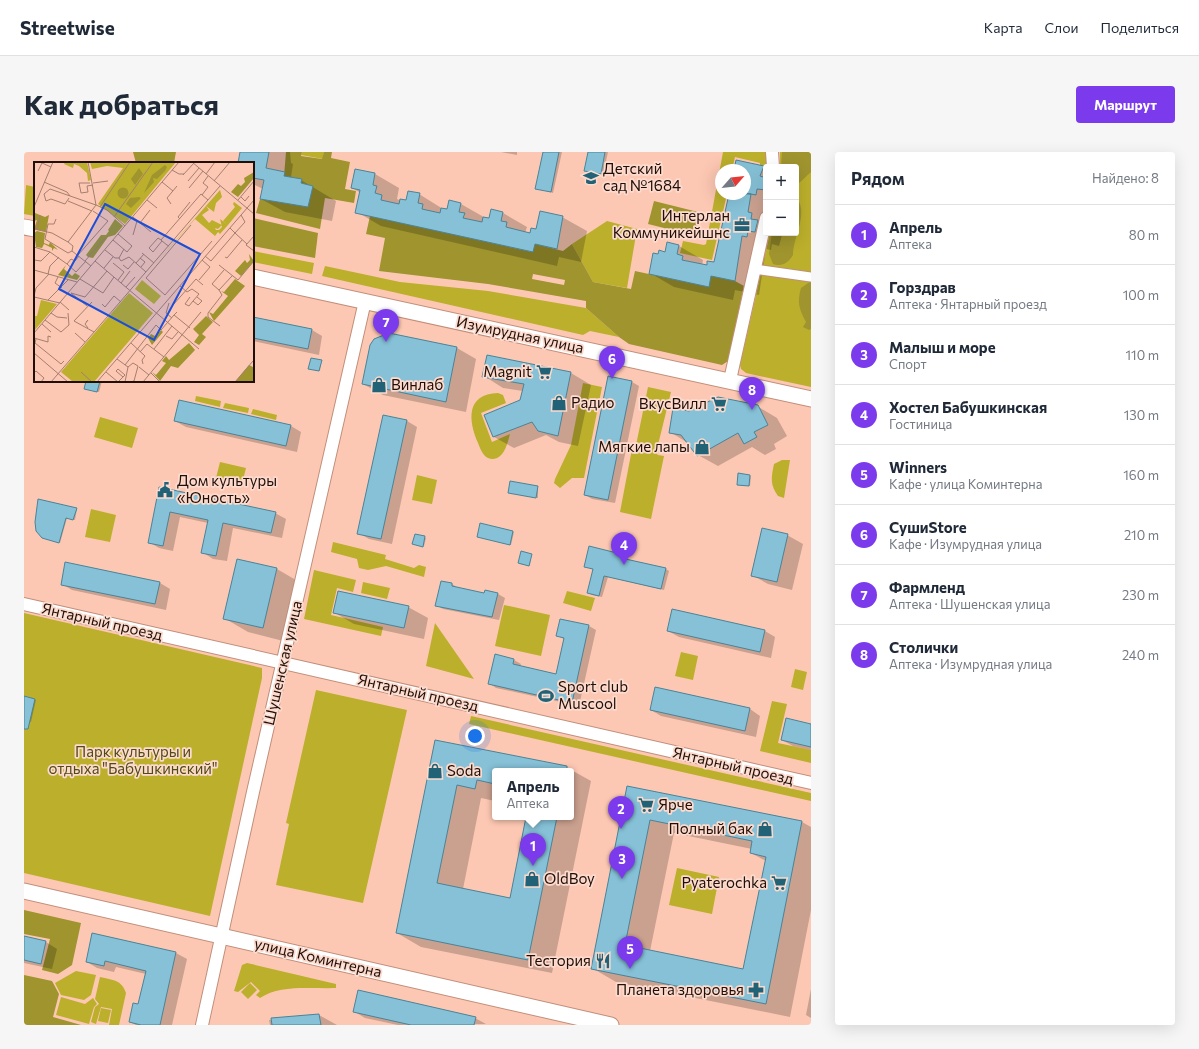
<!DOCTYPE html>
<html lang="ru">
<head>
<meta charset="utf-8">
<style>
  :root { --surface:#fff; --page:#f6f6f7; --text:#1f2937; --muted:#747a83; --line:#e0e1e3; --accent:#7c3aed }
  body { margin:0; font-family:Commissioner,sans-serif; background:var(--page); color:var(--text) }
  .controls { position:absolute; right:12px; top:12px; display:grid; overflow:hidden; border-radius:4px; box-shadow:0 4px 16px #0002 }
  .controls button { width:36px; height:36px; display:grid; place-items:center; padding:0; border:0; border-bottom:1px solid var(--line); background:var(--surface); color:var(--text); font:20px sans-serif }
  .compass { position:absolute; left:691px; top:12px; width:36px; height:36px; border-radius:50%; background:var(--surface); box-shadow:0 4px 16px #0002; rotate:62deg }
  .you { position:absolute; left:451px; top:584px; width:14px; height:14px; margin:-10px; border:3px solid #fff; border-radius:50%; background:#1a73e8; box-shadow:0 0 0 6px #1a73e833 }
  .badge { display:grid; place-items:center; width:26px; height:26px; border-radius:50%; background:var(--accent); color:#fff; font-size:13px; font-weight:700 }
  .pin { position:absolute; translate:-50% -33px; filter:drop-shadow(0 1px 2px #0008) }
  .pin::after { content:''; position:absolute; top:21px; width:14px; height:12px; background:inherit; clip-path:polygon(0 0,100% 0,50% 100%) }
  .popup { position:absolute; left:468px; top:616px; width:82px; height:52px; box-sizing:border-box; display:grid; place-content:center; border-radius:4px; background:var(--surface); filter:drop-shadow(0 1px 3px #0005); font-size:13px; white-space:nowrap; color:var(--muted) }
  .popup b { font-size:15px; color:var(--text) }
  .popup::after { content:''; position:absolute; left:50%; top:100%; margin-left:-8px; border:8px solid transparent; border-top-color:var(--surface) }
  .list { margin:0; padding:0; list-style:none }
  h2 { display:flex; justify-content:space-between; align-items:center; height:52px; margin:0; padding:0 16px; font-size:17px }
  h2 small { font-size:13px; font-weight:400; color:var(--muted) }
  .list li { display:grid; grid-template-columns:26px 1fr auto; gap:12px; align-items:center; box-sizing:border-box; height:60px; padding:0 16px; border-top:1px solid var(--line) }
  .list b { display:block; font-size:15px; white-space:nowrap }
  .list p { margin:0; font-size:13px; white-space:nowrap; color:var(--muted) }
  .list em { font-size:13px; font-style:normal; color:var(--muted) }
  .map { position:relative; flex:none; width:787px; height:873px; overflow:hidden; border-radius:4px }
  header { display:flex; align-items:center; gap:24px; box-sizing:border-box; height:56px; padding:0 20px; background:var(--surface); border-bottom:1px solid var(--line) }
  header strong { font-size:19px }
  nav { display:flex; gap:22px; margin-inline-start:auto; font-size:14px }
  .intro { display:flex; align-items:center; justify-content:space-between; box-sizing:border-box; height:96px; padding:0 24px }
  h1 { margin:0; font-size:28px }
  .button { padding:10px 18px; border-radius:4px; background:var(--accent); color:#fff; font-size:14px; font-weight:700 }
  main { display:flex; gap:24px; padding:0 24px }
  aside { flex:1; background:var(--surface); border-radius:4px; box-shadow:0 4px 16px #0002 }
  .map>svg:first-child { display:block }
  .green { fill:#bcaf2c }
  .forest { fill:#9f942e; fill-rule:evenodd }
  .shadow { fill:#0003; fill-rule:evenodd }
  .building { fill:#86c1d7; stroke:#4a8397; fill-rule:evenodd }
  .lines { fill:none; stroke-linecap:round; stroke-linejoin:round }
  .pedestrian-casing { stroke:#c18f7b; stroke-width:11 }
  .minor-casing { stroke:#c18f7b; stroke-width:14 }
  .tertiary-casing { stroke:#c18f7b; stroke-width:17 }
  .pedestrian { stroke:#fff; stroke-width:9 }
  .minor { stroke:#fff; stroke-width:12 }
  .tertiary { stroke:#fff; stroke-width:15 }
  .labels { text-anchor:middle; stroke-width:3.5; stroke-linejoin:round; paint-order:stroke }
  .poi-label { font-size:15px; fill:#200e07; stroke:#fcdbce; text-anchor:start }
  .street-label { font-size:15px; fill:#200e07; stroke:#fcdbce }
  .park-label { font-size:15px; fill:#504a15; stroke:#fcdbce }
  .inset-road { fill:none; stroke:#a57e6e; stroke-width:1 }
  .view { fill:#1d4ed8; fill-opacity:0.15; stroke:#1d4ed8; stroke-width:2 }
  .inset-edge { fill:none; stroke:#200e07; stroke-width:2 }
</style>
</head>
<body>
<header>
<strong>Streetwise</strong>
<nav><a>Карта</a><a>Слои</a><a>Поделиться</a></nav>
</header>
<div class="intro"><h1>Как добраться</h1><a class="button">Маршрут</a></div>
<main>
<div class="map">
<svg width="787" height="873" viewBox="0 0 787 873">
  <rect width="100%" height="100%" fill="#fdc8b3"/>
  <g class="green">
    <polygon points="278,0 300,0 299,7 277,3"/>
    <polygon points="699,0 743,0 742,22 739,22 740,16 736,15 736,11 711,5 708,18 697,18 697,42 703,42 688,108 656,101 659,89 680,93 682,92"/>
    <polygon points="756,0 787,0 787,235 722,221 717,217 716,213 746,81 772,81 772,15 756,15"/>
    <polygon points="2,33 11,35 11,64 0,62"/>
    <polygon points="583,69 613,77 603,136 569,130 548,92"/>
    <polygon points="229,99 290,111 288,122 229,110"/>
    <polygon points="301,114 376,130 464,139 562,156 595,185 566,179 559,183 298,124"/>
    <polygon points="559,231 578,235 560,326 548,326 536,336 530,331 531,327 547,293"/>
    <polygon points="624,235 647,240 632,301 634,303 640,304 627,367 596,360 608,297 611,298"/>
    <path d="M474,241L479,243L482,251L457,261L468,290L486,282C484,289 482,299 476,304C473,307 468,308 464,306C459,304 456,296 454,291C444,268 442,242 474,241Z"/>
    <polygon points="172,244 197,249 196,255 171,249"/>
    <polygon points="201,251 225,256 224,261 199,256"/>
    <polygon points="229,257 253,263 252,268 227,262"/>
    <polygon points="76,265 114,276 108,296 70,285"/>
    <path d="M758,308H766L760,346L754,344C746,333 747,326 750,312Z"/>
    <polygon points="196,310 222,316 218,332 192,326"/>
    <polygon points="393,323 413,328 408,352 388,348"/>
    <polygon points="67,357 92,363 86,390 61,385"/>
    <polygon points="309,390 362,403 361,407 390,416 395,413 402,415 400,425 362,414 344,418 335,416 333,407 307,400"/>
    <polygon points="290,418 332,428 329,440 313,436 307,463 359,475 357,484 280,467"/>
    <polygon points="339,430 366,436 363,447 337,441"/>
    <polygon points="543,439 571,446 567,459 539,451"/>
    <polygon points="480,453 526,463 517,504 471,494"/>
    <polygon points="0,461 238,516 238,526 186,764 0,721"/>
    <polygon points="411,471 450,527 402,514"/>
    <polygon points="657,500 674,504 669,528 651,524"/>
    <polygon points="771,517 783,520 779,538 767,535"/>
    <polygon points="292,538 383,558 339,751 252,733 265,672 262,671"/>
    <polygon points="748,549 763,552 754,591 787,598 787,611 736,599"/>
    <polygon points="447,564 787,641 787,649 445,572"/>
    <polygon points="653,716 695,725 688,762 645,753"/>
    <path d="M223,811L312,832V836C288,837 256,832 236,846L232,843L236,839L227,830L214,840L210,839L218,813Z"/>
    <polygon points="52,819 72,823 67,843 60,848 37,843 31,831"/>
    <path d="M76,825C89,828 98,828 102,841L95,873H85L88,857L77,855L72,872L67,870L71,855L75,852L71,847Z"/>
    <polygon points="226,831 233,838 224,847 217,840"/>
    <polygon points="37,845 61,852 69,846 73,852 70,855 65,872 32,863"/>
    <polygon points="77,856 87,858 84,871 74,869"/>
  </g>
  <g class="forest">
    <polygon points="109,0 152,0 150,11 112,11"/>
    <polygon points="262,0 278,0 277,4 298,7 300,0 308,0 307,6 326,10 321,37 332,39 330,51 301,46 296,77 232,61 236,47 284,55 289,34 277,31 278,27 260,24"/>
    <polygon points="758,0 787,0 787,20 772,34 772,15 757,15"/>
    <path d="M772,46C786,59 768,88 769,103C764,111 758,115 749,112L745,102L748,81H772Z"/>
    <polygon points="630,49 674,60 672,84 624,72"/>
    <path d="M346,64L508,100L511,92L539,99L548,92L569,130L607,137L611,119L685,135L687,124L711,129L720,134L704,209L698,213L605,192L595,185L562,156V149L464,132L355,119L361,86L342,82ZM509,122L541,128L540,133L508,127Z"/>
    <polygon points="229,66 294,81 291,106 229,94"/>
    <path d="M787,129V177L785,178L779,175L782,170C775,157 773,150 777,136Z"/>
    <polygon points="0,758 57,771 48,813 34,822 18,818 26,787 0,782"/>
    <polygon points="0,823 28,829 35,842 29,865 57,873 0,873"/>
  </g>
  <g class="shadow">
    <polygon points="217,0 266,0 267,11 269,12 267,25 277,28 312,49 308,69 261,60 237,47 239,37 229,32 229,11"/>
    <polygon points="477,0 493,0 493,3"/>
    <polygon points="520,0 538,0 529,41 512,36"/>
    <polygon points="565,0 584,0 579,23 564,20"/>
    <polygon points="734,13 742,18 742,81 754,81 758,83 755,94 748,92 747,98 742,97 735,143 711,138 709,148 650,135 626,121 635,104 642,101 644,92 655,94 679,108 678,113 683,114 691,112 706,42 721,42 721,18 711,18"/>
    <polygon points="351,22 375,36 373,47 377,49 382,49 395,42 419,57 424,58 437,52 465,68 479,61 503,75 501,81 506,82 538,65 563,79 557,110 535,105 533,114 357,74 333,60 337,41 328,36"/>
    <polygon points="229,166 288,178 298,184 295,203 229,189"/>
    <polygon points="365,182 433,196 452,207 442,260 359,243 339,232 351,187"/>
    <polygon points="464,204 547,221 567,233 554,294 535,290 522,283 490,296 470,285 497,249 499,239 479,236 460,224"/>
    <polygon points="297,209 296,219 287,217"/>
    <polygon points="63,229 78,229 75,240 63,237"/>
    <polygon points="608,230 615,234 591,351 568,347 561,343"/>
    <polygon points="733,254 753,266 763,284 750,292 752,297 741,303 728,295 694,314 674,303 664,291 646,280 665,260"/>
    <polygon points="360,264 383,269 393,275 368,392 345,387 335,381"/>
    <polygon points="151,269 267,274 277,280 273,300 162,275"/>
    <polygon points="715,322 727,324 726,334 715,333"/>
    <polygon points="514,335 514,346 486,341"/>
    <polygon points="136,337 251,361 262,367 258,386 209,376 203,409 189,407 178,400 184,371 156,365 149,399 135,396 125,390"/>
    <polygon points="53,357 51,368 43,366 36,391 20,386 13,378"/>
    <polygon points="457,372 490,380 487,393 455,385"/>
    <polygon points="391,383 402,386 400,394 389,392"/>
    <polygon points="763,383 779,392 768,438 744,432 728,423"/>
    <polygon points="566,395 597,403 600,404 600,407 642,417 645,419 640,438 584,425 578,445 568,443 565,441 570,418 562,415"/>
    <polygon points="507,403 506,414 496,412"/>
    <polygon points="214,408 253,417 277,431 263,490 224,480 200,466"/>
    <polygon points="136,431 146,437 142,458 48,438 38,432"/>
    <polygon points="428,432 434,436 461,442 474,442 481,446 475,468 419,457 412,453"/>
    <polygon points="384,455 404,466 400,487 330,472 311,461"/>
    <polygon points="649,459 741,479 751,485 747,506 655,485 644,479"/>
    <polygon points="565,474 572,478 555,554 472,536 465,531 472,504 490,508 497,512 496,515 533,523 540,487 533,483"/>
    <polygon points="631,537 726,557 736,564 732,585 637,564 627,558"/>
    <polygon points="0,545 12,548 7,570 0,568"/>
    <polygon points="787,573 787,598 769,594 758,588"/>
    <path d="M411,589L542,615L567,629L528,821L397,795L373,781ZM471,619H547V665H503L487,747L439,737L457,646L471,649Z"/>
    <path d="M604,635L778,670L787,675V758L766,865L592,830L568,816ZM650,681L728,697L727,701L742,709L720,818L626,799Z"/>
    <polygon points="69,782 152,801 163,807 148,873 112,873 106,870 115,853 122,822 92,815 90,820 73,816 63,810"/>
    <polygon points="0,785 22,790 33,797 28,817 0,811"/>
    <polygon points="787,837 787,866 782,863"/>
    <polygon points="331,860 451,866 462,872 374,873 341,866"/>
    <polygon points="295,863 313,873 246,873 245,868"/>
  </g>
  <g class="building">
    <polygon points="216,0 245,0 242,16 261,20 260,24 278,27 277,31 289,34 284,55 236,47 240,28 229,26 229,11 214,11"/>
    <polygon points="519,0 535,0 527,40 511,37"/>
    <polygon points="564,0 581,0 577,22 560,19"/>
    <polygon points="712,8 740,14 736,24 742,26 742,38 733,37 732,43 727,42 724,60 728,61 727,67 734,68 731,80 724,79 723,85 718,84 711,129 687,124 685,135 625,122 629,101 634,102 635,98 641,100 643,90 655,93 653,102 659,104 658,108 683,113 683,109 690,110 705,42 727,42 721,41 721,18 710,18"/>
    <polygon points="331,17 351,21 349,33 353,34 351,41 358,43 357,48 375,52 376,47 382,48 384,39 396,41 394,51 399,52 398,57 416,61 417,56 423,57 425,48 437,51 435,60 441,61 439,66 458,70 459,65 465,66 467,57 479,60 477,69 483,70 482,75 506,81 507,76 512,77 516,59 539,64 533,97 511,92 509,100 331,61 336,38 327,36"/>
    <polygon points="229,165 288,177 284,197 229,186"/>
    <polygon points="365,181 433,195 422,250 338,232 346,193 350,187"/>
    <polygon points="463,203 547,220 534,284 514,279 508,270 469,285 460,263 496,248 500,232 458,225"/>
    <polygon points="287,206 298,208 295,219 284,217"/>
    <polygon points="584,224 608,229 584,348 560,343"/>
    <polygon points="62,229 76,229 73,240 60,237"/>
    <polygon points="694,245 734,253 744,273 730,280 733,285 720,292 714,281 673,304 657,283 645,281 649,256 665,259"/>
    <polygon points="155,248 267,273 262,294 150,269"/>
    <polygon points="359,263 383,268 357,387 333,382"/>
    <polygon points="714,321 726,323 725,334 713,333"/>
    <polygon points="486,329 514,334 512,346 484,341"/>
    <polygon points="135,335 252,360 247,381 199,371 192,404 177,401 184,368 146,360 139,394 124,391"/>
    <polygon points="14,347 53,356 49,368 42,366 35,391 18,386 12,379 11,370"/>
    <polygon points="456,371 489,379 486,393 453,385"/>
    <polygon points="738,376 764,382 753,430 727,424"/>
    <polygon points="391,382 401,384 399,395 388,392"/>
    <polygon points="565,394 597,402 597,406 642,416 637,437 580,424 575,444 563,441 569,417 560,415"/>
    <polygon points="497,399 508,402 505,414 494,411"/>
    <polygon points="213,407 253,416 239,476 199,467"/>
    <polygon points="41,410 136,430 131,452 37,433"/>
    <polygon points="417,429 428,431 428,434 460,441 461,438 474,441 468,465 411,454"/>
    <polygon points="314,439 385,454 380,476 309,461"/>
    <polygon points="648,457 741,478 736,500 643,479"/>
    <polygon points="536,467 565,473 548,551 464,532 471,502 490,507 489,512 532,522 540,486 532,484"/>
    <polygon points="631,535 726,556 721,579 626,558"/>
    <polygon points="0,544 11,547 4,577 0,577"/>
    <polygon points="762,566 787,572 787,595 757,588"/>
    <polygon points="411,588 543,614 543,619 471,619 471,632 453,628 451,637 433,633 413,731 486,746 502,665 533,665 504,808 372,781"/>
    <path d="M603,634L778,669L742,852L567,817ZM626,668L728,689L726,701L742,705L719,817L601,793Z"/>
    <polygon points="68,781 152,800 136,873 117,873 105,870 109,851 114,852 122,819 81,809 80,814 62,810"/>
    <polygon points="0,784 22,789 17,812 0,808"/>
    <polygon points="334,838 452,865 450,873 387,873 329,860"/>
    <polygon points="295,862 297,873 248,873 247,866"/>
  </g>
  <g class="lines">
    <defs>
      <polyline id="pedestrian" points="730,117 787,125"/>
      <g id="minor">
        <polyline points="748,0 749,15"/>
        <polyline points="706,228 742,66"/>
        <polyline points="0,452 787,631"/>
        <polyline points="178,873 229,640 341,149"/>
      </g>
      <g id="tertiary">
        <polyline points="0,75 11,77"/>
        <polyline points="229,125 787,247"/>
        <polyline points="0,739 587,873"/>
      </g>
    </defs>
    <use href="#pedestrian" class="pedestrian-casing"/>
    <use href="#minor" class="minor-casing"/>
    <use href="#tertiary" class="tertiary-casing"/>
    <use href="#pedestrian" class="pedestrian"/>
    <use href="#minor" class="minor"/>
    <use href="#tertiary" class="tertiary"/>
  </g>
  <defs>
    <symbol id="school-bare" viewBox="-9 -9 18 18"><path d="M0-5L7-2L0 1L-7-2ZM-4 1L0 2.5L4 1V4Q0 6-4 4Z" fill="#216277" stroke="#fcdbce" stroke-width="2.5" paint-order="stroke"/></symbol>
    <symbol id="office-bare" viewBox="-9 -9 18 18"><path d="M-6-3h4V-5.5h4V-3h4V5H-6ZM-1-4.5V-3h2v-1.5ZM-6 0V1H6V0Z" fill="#216277" stroke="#fcdbce" stroke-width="2.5" paint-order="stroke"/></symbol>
    <symbol id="supermarket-bare" viewBox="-9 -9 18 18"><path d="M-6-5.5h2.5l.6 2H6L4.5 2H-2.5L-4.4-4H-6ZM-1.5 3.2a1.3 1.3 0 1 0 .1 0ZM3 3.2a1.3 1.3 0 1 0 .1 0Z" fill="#216277" stroke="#fcdbce" stroke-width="2.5" paint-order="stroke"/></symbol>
    <symbol id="shop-bare" viewBox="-9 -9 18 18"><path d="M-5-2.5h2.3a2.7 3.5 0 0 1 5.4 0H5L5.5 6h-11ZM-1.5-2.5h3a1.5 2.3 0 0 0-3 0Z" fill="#216277" stroke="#fcdbce" stroke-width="2.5" paint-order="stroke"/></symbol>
    <symbol id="civic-bare" viewBox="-9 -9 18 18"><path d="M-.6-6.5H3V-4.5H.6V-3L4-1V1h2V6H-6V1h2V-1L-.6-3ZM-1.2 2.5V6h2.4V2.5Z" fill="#216277" stroke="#fcdbce" stroke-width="2.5" paint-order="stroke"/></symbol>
    <symbol id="stadium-bare" viewBox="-9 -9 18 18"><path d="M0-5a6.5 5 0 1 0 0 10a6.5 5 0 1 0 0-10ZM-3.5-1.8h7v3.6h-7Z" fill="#216277" stroke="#fcdbce" stroke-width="2.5" paint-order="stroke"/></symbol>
    <symbol id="restaurant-bare" viewBox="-9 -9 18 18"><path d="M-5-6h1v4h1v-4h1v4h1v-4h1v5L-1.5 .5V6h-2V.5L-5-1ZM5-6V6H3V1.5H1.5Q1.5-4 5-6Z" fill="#216277" stroke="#fcdbce" stroke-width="2.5" paint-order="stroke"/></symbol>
    <symbol id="pharmacy-bare" viewBox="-9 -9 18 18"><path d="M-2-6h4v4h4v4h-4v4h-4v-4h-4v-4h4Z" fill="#216277" stroke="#fcdbce" stroke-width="2.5" paint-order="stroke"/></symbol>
  </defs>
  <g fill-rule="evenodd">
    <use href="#school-bare" x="556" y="15" width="22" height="22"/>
    <use href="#office-bare" x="707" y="62" width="22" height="22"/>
    <use href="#supermarket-bare" x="509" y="209" width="22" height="22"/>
    <use href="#shop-bare" x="344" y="222" width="22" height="22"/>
    <use href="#shop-bare" x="524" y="240" width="22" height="22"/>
    <use href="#supermarket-bare" x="684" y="241" width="22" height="22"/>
    <use href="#shop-bare" x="667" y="284" width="22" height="22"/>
    <use href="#civic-bare" x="130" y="327" width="22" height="22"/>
    <use href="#stadium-bare" x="511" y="533" width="22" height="22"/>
    <use href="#shop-bare" x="400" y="608" width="22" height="22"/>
    <use href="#supermarket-bare" x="611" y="642" width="22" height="22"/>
    <use href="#shop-bare" x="730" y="666" width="22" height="22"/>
    <use href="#shop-bare" x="497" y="716" width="22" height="22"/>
    <use href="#supermarket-bare" x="744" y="720" width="22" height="22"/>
    <use href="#restaurant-bare" x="568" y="798" width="22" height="22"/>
    <use href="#pharmacy-bare" x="721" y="827" width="22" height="22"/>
  </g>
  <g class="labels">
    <g class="poi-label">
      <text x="579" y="22">Детский<tspan x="579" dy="17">сад №1684</tspan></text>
      <text x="706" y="69" text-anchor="end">Интерлан<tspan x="706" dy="17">Коммуникейшнс</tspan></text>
      <text x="508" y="225" text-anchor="end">Magnit</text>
      <text x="367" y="238">Винлаб</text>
      <text x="547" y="256">Радио</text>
      <text x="683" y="257" text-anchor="end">ВкусВилл</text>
      <text x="666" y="300" text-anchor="end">Мягкие лапы</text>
      <text x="153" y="334">Дом культуры<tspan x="153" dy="17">«Юность»</tspan></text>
      <text x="534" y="540">Sport club<tspan x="534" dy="17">Muscool</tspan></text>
      <text x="423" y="624">Soda</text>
      <text x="634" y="658">Ярче</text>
      <text x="729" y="682" text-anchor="end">Полный бак</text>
      <text x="520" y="732">OldBoy</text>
      <text x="743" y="736" text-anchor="end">Pyaterochka</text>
      <text x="567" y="814" text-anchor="end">Тестория</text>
      <text x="720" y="843" text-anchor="end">Планета здоровья</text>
    </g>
    <g class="street-label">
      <text transform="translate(496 183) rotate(12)" y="5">Изумрудная улица</text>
      <text transform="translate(78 470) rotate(13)" y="5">Янтарный проезд</text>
      <text transform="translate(259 511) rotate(-77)" y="5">Шушенская улица</text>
      <text transform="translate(394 541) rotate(13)" y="5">Янтарный проезд</text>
      <text transform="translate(709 614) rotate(13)" y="5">Янтарный проезд</text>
      <text transform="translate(294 806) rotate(13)" y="5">улица Коминтерна</text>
    </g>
    <g class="park-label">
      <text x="109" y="605">Парк культуры и<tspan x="109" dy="17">отдыха "Бабушкинский"</tspan></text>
    </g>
  </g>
  <g transform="translate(10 10)">
    <rect width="220" height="220" fill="#fdc8b3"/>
    <path d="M31,0H53L57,18L54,19L53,11L45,4L40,2L39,6L30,2ZM56,0H142L91,62L64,42L89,6L73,4L58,7ZM186,28L188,35L182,41L180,50L172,44L175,48L168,53L175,61L178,58L188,63L184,67L181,66L182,68H185L188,65L186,57L194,63L186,72L184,70L181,74L161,57L113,111ZM200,40L208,46L194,63L189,59L201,45L199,42ZM108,118L127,134L120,142L101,127ZM95,131L119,151L60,220L38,219L27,210ZM7,138L23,142L0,169V154H3Z" fill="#bcaf2c"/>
    <path d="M131,3L133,5L131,9L123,17L119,16L120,20L110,31L118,13ZM105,6L109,12L101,23L97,17ZM220,10V16L204,35L197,30L204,22L207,24L211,20L210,16ZM83.5 31a5.5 5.5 0 1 1 11 0a5.5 5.5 0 1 1-11 0ZM96,36L105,35L107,36L97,46L92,42ZM1,51L11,55L15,53L12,70L0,67L3,58L0,59ZM81,57L89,64L81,73L74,75L59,96L54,95L52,93L67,73H72L75,69L74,68ZM3,69L11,71L10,81L15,83L16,80L24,88L20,86L18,89V86L10,82L8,86L2,85L0,71ZM215,92L220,99L207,114L201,109L211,98L213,101L216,98ZM32,103L30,107L38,114L41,111L46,114L43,118L24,113ZM201,117L211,124L180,159L175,150L179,152L194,134L187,129L190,130ZM172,154L179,160L168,172L172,175L165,183L160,180L165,173L159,167ZM127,168L129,170L118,183L114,176L117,172L121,174ZM155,181L161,188L144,206L137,204L126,219L118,210L122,213L132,201L128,199L132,194L135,198ZM215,203L219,205L220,220H201Z" fill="#9f942e"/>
    <path class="inset-road" d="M54,0L62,43L73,48L91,64M158,0L220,52M138,8L145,12H150M4,9L8,1L17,5M172,12L181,0M149,13L160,1M154,19L165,6M180,19L196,0M10,20L33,30L36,34M128,20L139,29M56,21H45L47,31L54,30L53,24L59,23M59,21L74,19M155,26L169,9M168,33L174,25L169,21L174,14M207,35L211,39L215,34M113,38L123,46M204,38L220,19M12,39L10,32L16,27L62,43L34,80M12,39L17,37L31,42L35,36M34,39L58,49M137,42L133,36L143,24M0,45L19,0M66,45L96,0M80,55L119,0M99,55L117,70M22,57L20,62H14L11,77L34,91L38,89L57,104M146,57L144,55L156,40M106,61L116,48M157,63L112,116L131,133L178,79M196,66L201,71L211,60L207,53M0,67L18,71L34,80L39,84L38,89M3,68L6,53M99,73L103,59M220,74L212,83L220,89M79,78L93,90L98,84L84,72M127,78L167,32L174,38M128,79L119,90L115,86L124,76L127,78L128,79L133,83L135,84M0,85L16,90L33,102M71,88L81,96H85L90,87M108,91L120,101M44,93L74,59L59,49M45,94L41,99L37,97L33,102L42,110L52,99M171,94L177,99L201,71L213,82M191,95L193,96L208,78M85,96L87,99L95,95L112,110M106,96L111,100L107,105M0,98L7,99L16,90M51,99L71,76M61,99L165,187M79,101L90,110L84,118M102,101L110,92M89,103L94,107L100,100M185,103L204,118L220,99M70,106L79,95M0,108L43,120M14,112L16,104L25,95M24,115L21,121L28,126M46,117L69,131L80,115M165,118L176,105L168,98M87,121L96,109M146,124L153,130L158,127L165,132L159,139L164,143L168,139L163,135M92,125L101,115M185,128L178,122L190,108M37,131L51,135L73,109M37,131L53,144M0,134L2,126L15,112M0,135L26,141M156,135L151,142L155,144L159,139M14,138L34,118M26,140L35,148M58,140L40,159L60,170M135,141L132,151L138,156M68,142L71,145L80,134L87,140M139,143L162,117L169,123M143,150L140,153L156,166M17,151L23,155L33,156M11,158L27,170L35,163L34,151M52,160L54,158L51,162L54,166M8,162L17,170M186,164L174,155V151L188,133L185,128L198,114M0,171L145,0M41,171L51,180M132,174L138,177L144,170M0,176L14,180V174L17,175M2,177L1,181L27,202L30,199M97,181L111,194L108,198L109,202M120,187L138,164M106,190L113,182L130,195M0,191L34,220M83,197L94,205M91,203L122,163L127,168L140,153M94,205L99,201L104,204L100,219L96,220M105,205L115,213M47,210L58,220M72,210L84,220M0,211L2,209L10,216L7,220M117,211L126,220M17,220L186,24M63,220L220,38M84,220L91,213L84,207L82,209L89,215M91,220L94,205M109,220L167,150M201,220L219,199"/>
    <path class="view" d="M71,42L166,92L120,178L25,127Z"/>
    <rect width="220" height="220" class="inset-edge"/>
  </g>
</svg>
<div class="controls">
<button>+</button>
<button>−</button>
</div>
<svg class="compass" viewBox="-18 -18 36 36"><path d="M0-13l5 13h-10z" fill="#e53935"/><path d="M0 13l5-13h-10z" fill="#747a83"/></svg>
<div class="you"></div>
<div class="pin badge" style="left:509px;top:714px">1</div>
<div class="popup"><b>Апрель</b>Аптека</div>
<div class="pin badge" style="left:597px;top:677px">2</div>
<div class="pin badge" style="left:598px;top:727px">3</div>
<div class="pin badge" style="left:600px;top:413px">4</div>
<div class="pin badge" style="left:606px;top:817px">5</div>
<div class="pin badge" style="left:588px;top:227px">6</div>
<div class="pin badge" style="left:362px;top:190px">7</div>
<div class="pin badge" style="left:728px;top:258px">8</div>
</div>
<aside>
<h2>Рядом<small>Найдено: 8</small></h2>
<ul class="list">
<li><span class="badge">1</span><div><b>Апрель</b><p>Аптека</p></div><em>80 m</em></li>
<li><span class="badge">2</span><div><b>Горздрав</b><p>Аптека · Янтарный проезд</p></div><em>100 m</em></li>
<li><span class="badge">3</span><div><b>Малыш и море</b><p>Спорт</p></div><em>110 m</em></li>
<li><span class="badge">4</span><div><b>Хостел Бабушкинская</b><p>Гостиница</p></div><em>130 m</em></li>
<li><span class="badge">5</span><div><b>Winners</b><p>Кафе · улица Коминтерна</p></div><em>160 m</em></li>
<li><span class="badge">6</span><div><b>СушиStore</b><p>Кафе · Изумрудная улица</p></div><em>210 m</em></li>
<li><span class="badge">7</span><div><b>Фармленд</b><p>Аптека · Шушенская улица</p></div><em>230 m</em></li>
<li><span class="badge">8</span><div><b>Столички</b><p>Аптека · Изумрудная улица</p></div><em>240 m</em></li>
</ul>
</aside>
</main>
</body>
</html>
